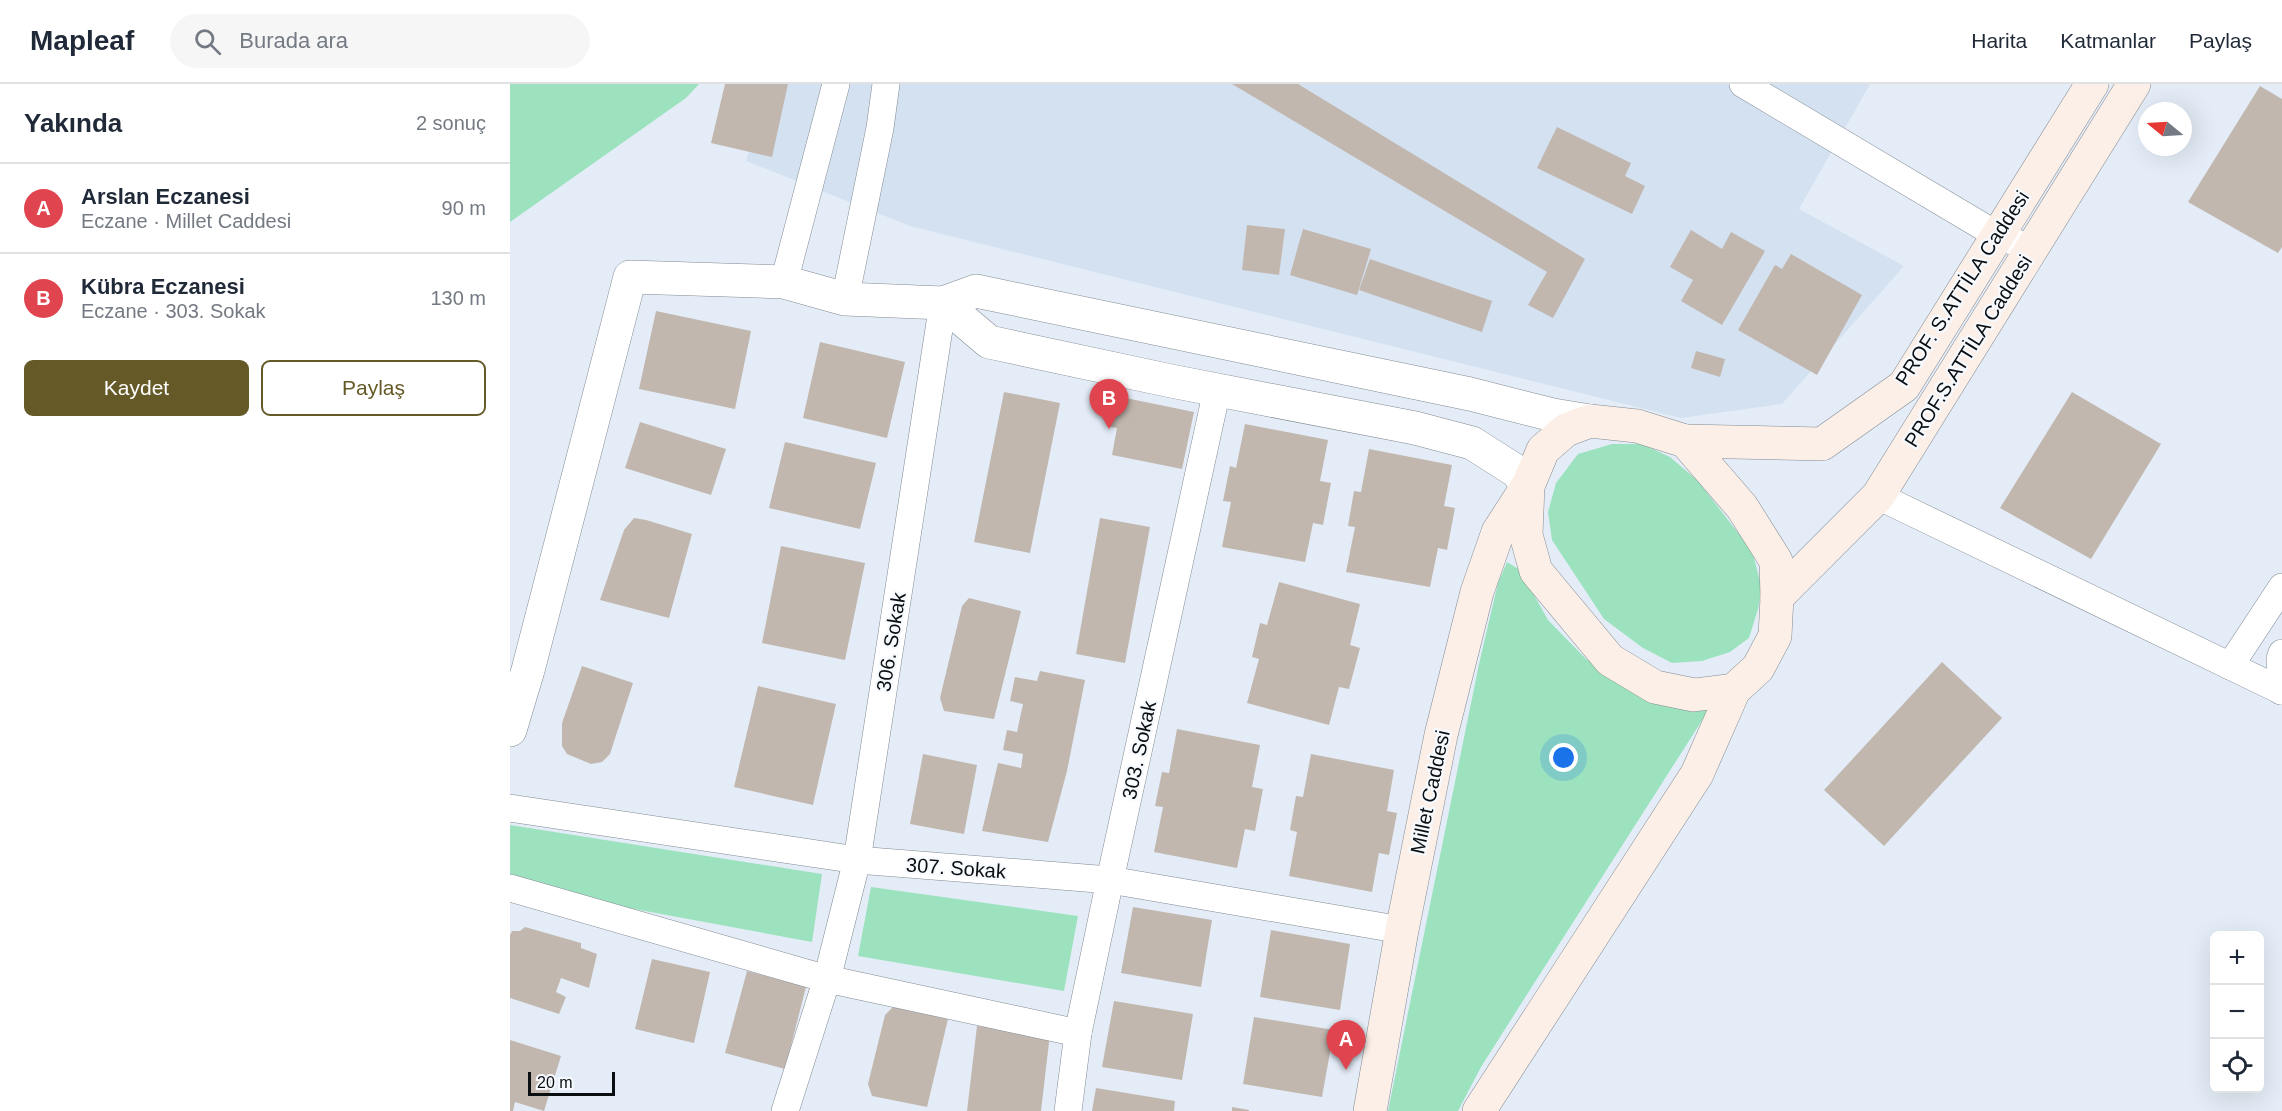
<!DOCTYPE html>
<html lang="tr">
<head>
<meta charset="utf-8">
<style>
  :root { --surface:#fff; --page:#f6f6f7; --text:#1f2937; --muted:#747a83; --line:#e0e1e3; --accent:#655a27 }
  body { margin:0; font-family:Helvetica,sans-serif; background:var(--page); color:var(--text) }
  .controls { position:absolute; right:18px; bottom:18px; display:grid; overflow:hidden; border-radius:9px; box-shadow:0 6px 24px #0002 }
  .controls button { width:54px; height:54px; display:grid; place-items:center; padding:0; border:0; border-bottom:2px solid var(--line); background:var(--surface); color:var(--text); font:30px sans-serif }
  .compass { position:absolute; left:1628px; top:18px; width:54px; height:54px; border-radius:50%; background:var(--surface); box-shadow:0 6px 24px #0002; rotate:288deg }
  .scale { position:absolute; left:18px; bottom:15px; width:87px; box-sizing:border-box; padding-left:6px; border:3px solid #0b0e11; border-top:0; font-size:16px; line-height:21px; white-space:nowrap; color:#0b0e11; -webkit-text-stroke:4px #f6fafe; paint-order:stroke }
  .you { position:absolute; left:1054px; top:674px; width:21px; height:21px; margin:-15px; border:4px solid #fff; border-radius:50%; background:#1a73e8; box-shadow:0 0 0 9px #1a73e833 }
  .badge { display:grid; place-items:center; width:39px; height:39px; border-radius:50%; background:var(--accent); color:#fff; font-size:20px; font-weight:700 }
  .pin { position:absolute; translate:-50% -50px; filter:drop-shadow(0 2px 3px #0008) }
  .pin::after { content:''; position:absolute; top:32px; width:21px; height:18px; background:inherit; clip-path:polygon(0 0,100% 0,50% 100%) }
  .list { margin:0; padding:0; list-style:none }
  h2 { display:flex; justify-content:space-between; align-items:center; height:78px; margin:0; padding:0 24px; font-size:26px }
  h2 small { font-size:20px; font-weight:400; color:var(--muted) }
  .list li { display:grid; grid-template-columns:39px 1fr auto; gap:18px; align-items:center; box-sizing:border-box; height:90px; padding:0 24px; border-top:2px solid var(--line) }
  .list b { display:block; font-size:22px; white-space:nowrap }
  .list p { margin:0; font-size:20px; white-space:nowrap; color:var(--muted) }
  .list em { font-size:20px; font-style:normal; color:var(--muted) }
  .actions { display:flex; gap:12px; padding:18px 24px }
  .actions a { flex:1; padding:14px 0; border:2px solid var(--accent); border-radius:9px; text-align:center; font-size:21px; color:var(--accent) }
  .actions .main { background:var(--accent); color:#fff }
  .icon { flex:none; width:33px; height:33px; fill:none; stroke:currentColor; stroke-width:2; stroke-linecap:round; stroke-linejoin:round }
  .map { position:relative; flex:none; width:1772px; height:1027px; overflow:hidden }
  header { display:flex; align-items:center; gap:36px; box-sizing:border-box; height:84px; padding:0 30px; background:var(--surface); border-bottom:2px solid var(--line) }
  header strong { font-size:28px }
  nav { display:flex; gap:33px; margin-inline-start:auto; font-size:21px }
  .search { width:420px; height:54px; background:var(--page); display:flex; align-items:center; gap:15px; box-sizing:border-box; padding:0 21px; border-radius:33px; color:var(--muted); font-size:22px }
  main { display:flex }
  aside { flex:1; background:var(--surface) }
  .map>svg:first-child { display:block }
  .built { fill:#d3e1f0 }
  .green { fill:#9ce2bf }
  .building { fill:#c1b7af }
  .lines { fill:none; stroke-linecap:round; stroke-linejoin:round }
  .minor-casing { stroke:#828a93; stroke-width:28 }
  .tertiary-casing { stroke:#828a93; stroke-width:34 }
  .secondary-casing { stroke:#828a93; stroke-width:34 }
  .minor { stroke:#fff; stroke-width:27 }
  .tertiary { stroke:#fff; stroke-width:33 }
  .secondary { stroke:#fcefe8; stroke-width:33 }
  .labels { text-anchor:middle; stroke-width:4.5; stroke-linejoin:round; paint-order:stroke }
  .street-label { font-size:20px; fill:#0b0e11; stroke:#f6fafe }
</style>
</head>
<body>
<header>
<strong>Mapleaf</strong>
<div class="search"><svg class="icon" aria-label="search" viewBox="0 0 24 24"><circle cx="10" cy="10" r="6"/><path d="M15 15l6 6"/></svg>Burada ara</div>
<nav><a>Harita</a><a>Katmanlar</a><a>Paylaş</a></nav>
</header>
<main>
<aside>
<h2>Yakında<small>2 sonuç</small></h2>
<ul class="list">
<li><span class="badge" style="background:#e0444e">A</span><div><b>Arslan Eczanesi</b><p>Eczane · Millet Caddesi</p></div><em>90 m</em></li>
<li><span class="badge" style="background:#e0444e">B</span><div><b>Kübra Eczanesi</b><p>Eczane · 303. Sokak</p></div><em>130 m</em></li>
</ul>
<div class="actions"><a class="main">Kaydet</a><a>Paylaş</a></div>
</aside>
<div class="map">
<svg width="1772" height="1027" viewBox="0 0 1772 1027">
  <rect width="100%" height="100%" fill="#e4edf7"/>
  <polygon class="built" points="258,0 1360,0 1289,125 1394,182 1272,320 1171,334 400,142 236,77"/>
  <g class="green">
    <polygon points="0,0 189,0 176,14 0,138"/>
    <polygon points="1102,360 1132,360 1160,373 1188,397 1242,467 1252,504 1248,525 1239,554 1220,568 1192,577 1162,579 1133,564 1094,535 1042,456 1038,428 1046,399 1068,370"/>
    <polygon points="997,478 1010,486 1038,536 1076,575 1119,606 1200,624 1016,912 971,983 948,1027 878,1027 969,580 988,499"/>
    <polygon points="0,741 312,790 302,858 0,802"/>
    <polygon points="361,803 568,832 554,907 348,872"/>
  </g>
  <g class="building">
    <polygon points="215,0 278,0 262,73 201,59"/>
    <polygon points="722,0 788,0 1075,175 1043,234 1018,221 1037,188"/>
    <polygon points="1750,2 1772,15 1772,163 1768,169 1678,118"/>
    <polygon points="1047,43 1121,79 1115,92 1135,102 1122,130 1027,84"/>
    <polygon points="737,141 775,145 769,191 732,186"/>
    <polygon points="793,145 861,165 847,211 780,191"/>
    <polygon points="1181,146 1212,165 1221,148 1255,167 1212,241 1171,217 1183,196 1160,183"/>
    <polygon points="1281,170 1352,211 1307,291 1228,246 1265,181 1272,185"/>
    <polygon points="860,175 982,217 972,248 849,206"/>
    <polygon points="146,227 241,247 225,325 129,305"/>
    <polygon points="310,258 395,278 377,354 293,334"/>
    <polygon points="1186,267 1215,275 1210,293 1181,284"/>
    <polygon points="494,308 550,319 520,469 464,458"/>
    <polygon points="1562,308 1651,360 1581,475 1490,424"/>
    <polygon points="606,312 684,328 672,385 602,371 607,344 600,343"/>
    <polygon points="130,338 216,365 201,411 115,384"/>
    <polygon points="735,340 818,356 810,397 821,399 813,441 803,439 795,478 712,463 721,418 713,417 720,382 726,384"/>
    <polygon points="275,358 366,379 350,445 259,424"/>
    <polygon points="859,365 942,381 934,422 945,424 937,466 928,464 920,503 836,488 845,443 838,442 844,407 851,408"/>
    <polygon points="124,434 136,436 182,450 159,534 90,516 114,446"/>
    <polygon points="590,434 640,443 615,579 566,570"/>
    <polygon points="271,462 355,479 335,576 252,559"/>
    <polygon points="769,498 850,520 840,561 850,564 839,605 829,603 819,641 737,619 749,575 742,573 750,539 757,541"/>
    <polygon points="459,514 511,527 484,635 434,627 430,614 452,522"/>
    <polygon points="1432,578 1492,634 1374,762 1314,706"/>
    <polygon points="72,582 123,599 100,670 92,678 81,680 57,670 52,662 52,639"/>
    <polygon points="530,587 575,596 557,687 538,758 472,747 488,679 511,684 513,670 493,666 497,646 507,648 513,620 500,617 505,593 527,597"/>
    <polygon points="248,602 326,620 303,721 224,703"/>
    <polygon points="667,645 750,661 742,703 753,705 745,747 735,745 727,784 644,768 653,723 645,722 652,688 659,689"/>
    <polygon points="413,670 467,681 454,750 400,740"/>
    <polygon points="801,670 884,686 877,727 887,729 879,771 869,769 862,808 779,792 787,748 780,746 786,712 793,713"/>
    <polygon points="623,823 702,836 691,903 611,889"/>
    <polygon points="15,843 71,859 71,864 87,870 79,904 51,894 46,908 56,913 49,930 0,914 0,851 2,847 10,847"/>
    <polygon points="761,846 840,860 830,926 750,913"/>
    <polygon points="142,875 200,888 184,959 125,945"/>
    <polygon points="237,887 296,903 275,985 215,969"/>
    <polygon points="604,917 683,930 672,996 592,983"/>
    <polygon points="383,923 438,935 417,1023 362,1012 358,1000 375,931"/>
    <polygon points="744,933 824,946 812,1013 733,1000"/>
    <polygon points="467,942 540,950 531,1027 457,1027"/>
    <polygon points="0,956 51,972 34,1027 5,1018 3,1027 0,1027"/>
    <polygon points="586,1004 665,1017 664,1027 582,1027"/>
    <polygon points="722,1023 739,1026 739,1027 722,1027"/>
  </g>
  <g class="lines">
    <defs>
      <g id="minor">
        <polyline points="1233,0 1487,151 1522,165"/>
        <polyline points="274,198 326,0"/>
        <polyline points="335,215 370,44 376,0"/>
        <polyline points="1368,412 1772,607"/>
        <polyline points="1720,582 1772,503"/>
        <polyline points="1771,607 1770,575 1772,569"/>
        <polyline points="0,724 347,776 600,796 892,846"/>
        <polyline points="0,804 317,895 568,949"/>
        <polyline points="275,1027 317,895 347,776 433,219"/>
        <polyline points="558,1027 568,949 600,796 707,306"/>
      </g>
      <g id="tertiary">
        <polyline points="433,219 479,258 661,297 905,344 962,359 1006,387 1018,402"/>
        <polyline points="0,646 18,586 120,193 274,198 335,215 433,219 466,207 960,310 1043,331 1080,337"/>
      </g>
      <g id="secondary">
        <polygon points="1080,337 1127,342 1175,357 1232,423 1266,477 1267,513 1265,552 1248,584 1224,606 1184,611 1145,603 1100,576 1026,487 1016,451 1018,402 1033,366 1056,346"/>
        <polyline points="1175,357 1312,360 1394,302 1582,0"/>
        <polyline points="1267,513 1368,412 1624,0"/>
        <polyline points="860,1027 892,846 931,651 967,508 988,448 1017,403"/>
        <polyline points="969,1027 1187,690 1224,606"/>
      </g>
    </defs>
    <use href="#minor" class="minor-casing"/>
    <use href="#tertiary" class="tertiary-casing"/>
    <use href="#secondary" class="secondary-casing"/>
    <use href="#minor" class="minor"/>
    <use href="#tertiary" class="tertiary"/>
    <use href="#secondary" class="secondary"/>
  </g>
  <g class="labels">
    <g class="street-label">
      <text transform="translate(1452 204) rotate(-57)" y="7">PROF. S.ATTİLA Caddesi</text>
      <text transform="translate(1458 267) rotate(-58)" y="7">PROF.S.ATTİLA Caddesi</text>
      <text transform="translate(381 558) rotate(-81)" y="7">306. Sokak</text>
      <text transform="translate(629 666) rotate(-78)" y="7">303. Sokak</text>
      <text transform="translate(920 708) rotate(-78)" y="7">Millet Caddesi</text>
      <text transform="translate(446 784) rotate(4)" y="7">307. Sokak</text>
    </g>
  </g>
</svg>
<div class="controls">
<button>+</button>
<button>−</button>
<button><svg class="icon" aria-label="locate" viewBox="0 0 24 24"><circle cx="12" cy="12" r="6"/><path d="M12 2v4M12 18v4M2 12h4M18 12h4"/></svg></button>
</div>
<svg class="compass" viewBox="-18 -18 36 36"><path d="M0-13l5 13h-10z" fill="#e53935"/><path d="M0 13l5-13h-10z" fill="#747a83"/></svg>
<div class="scale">20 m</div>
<div class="you"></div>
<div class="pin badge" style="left:836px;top:986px;background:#e0444e">A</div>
<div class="pin badge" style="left:599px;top:345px;background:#e0444e">B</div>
</div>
</main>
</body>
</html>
